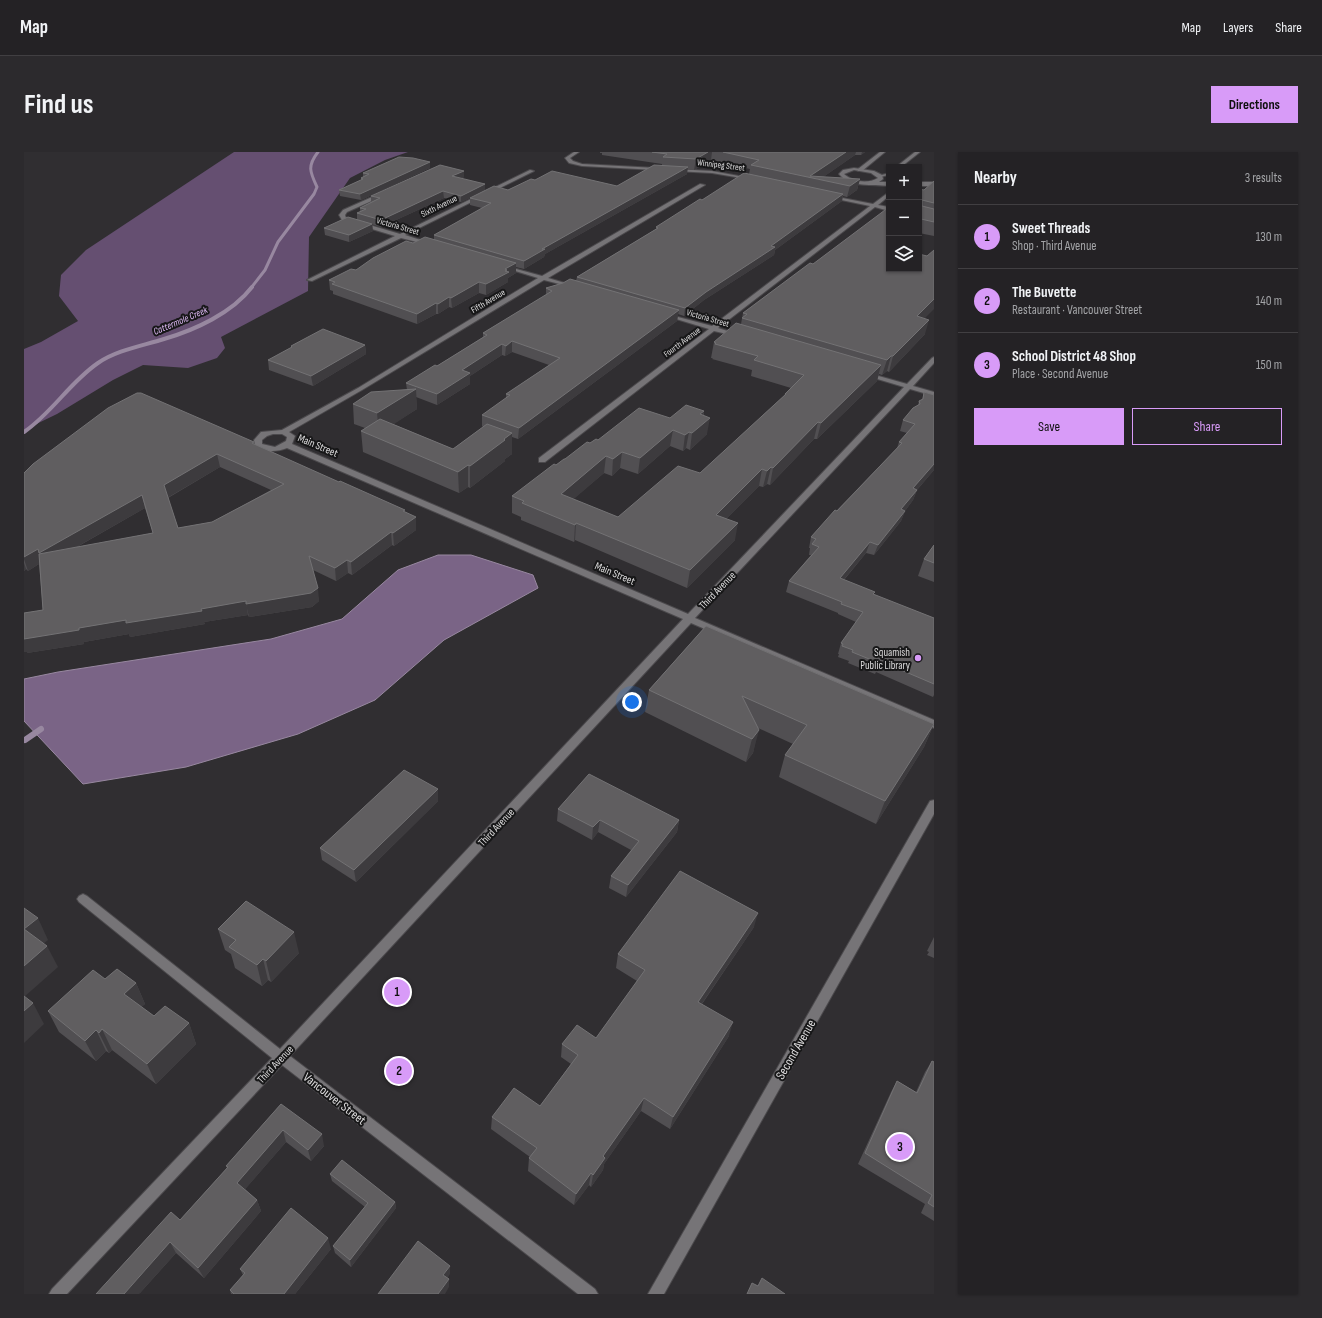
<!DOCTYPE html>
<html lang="en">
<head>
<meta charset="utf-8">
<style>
  :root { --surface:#242225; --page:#2c2a2d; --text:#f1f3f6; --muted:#a3a4a7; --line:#413f42; --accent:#d89bf8 }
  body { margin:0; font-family:"Sofia Sans Condensed",sans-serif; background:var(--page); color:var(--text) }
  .controls { position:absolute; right:12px; top:12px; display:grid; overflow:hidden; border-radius:0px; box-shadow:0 1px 3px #0004 }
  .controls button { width:36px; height:36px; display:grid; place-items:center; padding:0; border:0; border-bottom:1px solid var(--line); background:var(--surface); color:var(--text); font:20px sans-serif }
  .you { position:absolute; left:608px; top:550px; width:14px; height:14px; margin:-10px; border:3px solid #fff; border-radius:50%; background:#1a73e8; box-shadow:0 0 0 6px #1a73e833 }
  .badge { display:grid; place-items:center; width:26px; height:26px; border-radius:50%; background:var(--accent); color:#111; font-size:13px; font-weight:700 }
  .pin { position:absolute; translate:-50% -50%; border:2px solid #fff; box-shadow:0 1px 4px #0006 }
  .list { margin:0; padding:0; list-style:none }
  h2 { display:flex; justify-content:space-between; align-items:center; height:52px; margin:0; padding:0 16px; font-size:17px }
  h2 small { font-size:13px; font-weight:400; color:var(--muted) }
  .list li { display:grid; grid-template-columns:26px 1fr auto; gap:12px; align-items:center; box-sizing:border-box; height:64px; padding:0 16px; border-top:1px solid var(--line) }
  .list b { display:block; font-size:15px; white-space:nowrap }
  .list p { margin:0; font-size:13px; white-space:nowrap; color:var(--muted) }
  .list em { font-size:13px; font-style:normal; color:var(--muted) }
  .actions { display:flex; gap:8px; padding:12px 16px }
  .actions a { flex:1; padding:9px 0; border:1px solid var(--accent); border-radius:0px; text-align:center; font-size:14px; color:var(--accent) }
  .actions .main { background:var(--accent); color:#111 }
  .icon { flex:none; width:22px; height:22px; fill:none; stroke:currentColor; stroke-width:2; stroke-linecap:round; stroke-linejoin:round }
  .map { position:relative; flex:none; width:910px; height:1142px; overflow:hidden; border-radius:0px }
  header { display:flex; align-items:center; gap:24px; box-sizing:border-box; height:56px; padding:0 20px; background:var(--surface); border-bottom:1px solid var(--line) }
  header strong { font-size:19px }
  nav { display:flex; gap:22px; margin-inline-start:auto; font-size:14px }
  .intro { display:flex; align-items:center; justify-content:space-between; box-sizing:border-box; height:96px; padding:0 24px }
  h1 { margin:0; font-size:28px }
  .button { padding:10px 18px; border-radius:0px; background:var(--accent); color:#111; font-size:14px; font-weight:700 }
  main { display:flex; gap:24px; padding:0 24px }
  aside { flex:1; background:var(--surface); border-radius:0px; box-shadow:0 1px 3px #0004 }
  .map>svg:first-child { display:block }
  .forest { fill:#654f71 }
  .water { fill:#7a6486; stroke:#9888a0 }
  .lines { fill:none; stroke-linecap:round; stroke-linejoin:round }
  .stream-far2 { stroke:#9888a0; stroke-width:3 }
  .stream-far1 { stroke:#9888a0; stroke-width:4 }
  .stream { stroke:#9888a0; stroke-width:6 }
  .minor-casing { stroke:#4b494c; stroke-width:2 }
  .tertiary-casing { stroke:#4b494c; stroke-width:2 }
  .minor { fill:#767477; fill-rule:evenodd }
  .tertiary { fill:#767477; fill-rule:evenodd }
  .wall { fill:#514f52; fill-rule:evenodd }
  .shaded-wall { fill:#3d3b3e }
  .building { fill:#605e60; stroke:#737274; fill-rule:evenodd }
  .poi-dot { fill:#d89bf8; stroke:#171718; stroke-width:1.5 }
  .labels { text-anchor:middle; stroke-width:4; stroke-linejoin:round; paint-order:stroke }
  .far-street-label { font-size:9px; fill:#dddcdd; stroke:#171718 }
  .far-water-label { font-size:10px; font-style:italic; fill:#deb9f4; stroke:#171718 }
  .street-label { font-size:11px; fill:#dddcdd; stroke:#171718 }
  .poi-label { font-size:11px; fill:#dddcdd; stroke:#171718; text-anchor:end }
  .near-street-label { font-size:13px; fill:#dddcdd; stroke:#171718 }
</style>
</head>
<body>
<header>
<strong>Map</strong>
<nav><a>Map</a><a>Layers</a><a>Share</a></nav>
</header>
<div class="intro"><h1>Find us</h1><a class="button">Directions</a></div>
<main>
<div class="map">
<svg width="910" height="1142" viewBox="0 0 910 1142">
  <rect width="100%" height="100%" fill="#302e31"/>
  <polygon class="forest" points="210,0 384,0 361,8 326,26 285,85 284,139 197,185 201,196 193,206 164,216 119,213 89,228 33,262 0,278 0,197 17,190 54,169 35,144 37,123 62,98"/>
  <polygon class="water" points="414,403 447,403 509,423 514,436 420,488 351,548 274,582 162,615 59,632 0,569 0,527 34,520 247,487 318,467 374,418"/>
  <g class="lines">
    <path class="stream-far2" d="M227,136L241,118L254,90L290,42L293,35C286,20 283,14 294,0"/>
    <path class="stream-far1" d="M0,280C28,261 46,230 74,211C93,198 118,194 140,187C171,178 208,161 228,135"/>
    <polyline class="stream" points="1,588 17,577"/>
    <defs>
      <g id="minor">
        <polygon points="550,0 555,0 546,6 549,9 558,12 688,19 731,27 729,28 688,21 558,14 545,11 541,6"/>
        <polygon points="856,0 861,0 838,19 834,19 834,17"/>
        <polygon points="891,0 896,0 877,15 872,15"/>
        <polygon points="506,18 510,19 381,83 409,92 409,94 377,86 288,129 283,128 371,84 318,68 315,63 319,58 357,41 361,41 361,43 323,60 321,63 322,66 376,82"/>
        <polygon points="865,21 865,23 856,25 854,24"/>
        <path d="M676,32L681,33L524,126L551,134V136L520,128L338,238L265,280L271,284L268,292L664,462L880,235L840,223V221H844L883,232L908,206L910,205V211L889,234L910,240V244L886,237L671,466L910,568V576L667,471L266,904L571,1137L574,1142H554L258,913L43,1142H25L28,1137L248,906L55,750L53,747L55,744L59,742L63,744L256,897L659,467L263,296C253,300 240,301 231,293L230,288L237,280L258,278L334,236L514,126L478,115V113L518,124ZM249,282H258L263,285L262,289L251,295L238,292V288L243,284Z"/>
        <polygon points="865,40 865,44 854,53 865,55 865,59 851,55 694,176 716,183 716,185 690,179 521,310 515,310 515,306 685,177 639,163 639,161 688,174 846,54 803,45 803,43 849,52"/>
        <polygon points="910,648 910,662 640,1142 624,1142 906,649"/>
      </g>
      <g id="tertiary">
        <path d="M830,16L850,19L858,23L859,27L855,30H865V34C848,32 827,36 815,22L819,18ZM830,18L847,21L854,26C844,32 829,30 820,22Z"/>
        <rect x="895" y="30" width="15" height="4"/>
      </g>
    </defs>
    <use href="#minor" class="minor-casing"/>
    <use href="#tertiary" class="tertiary-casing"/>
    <use href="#minor" class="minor"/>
    <use href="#tertiary" class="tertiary"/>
  </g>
  <g class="wall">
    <path d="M576,0H841L837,3H831L799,25L836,27L833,38L823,45L819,44L818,49L751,98L750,103L680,148L660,164L654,162L653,169L494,287L488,285V302L481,307V309L446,336L444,335L435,341L339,300L337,279L341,276L330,272L329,252L383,238L382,231L413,214L459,185V181L522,143V136L552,129L553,125L632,77V75L678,48L725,22L726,17L687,8L670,18L663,17V22L521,102L520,105L500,117L492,115V121L484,126V130L462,143L455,141L428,156L425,155L414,162H412L393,172L309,142V139L306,138L305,128L332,118L389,91L410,87V83L458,56L446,53V46L484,38L511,28L593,34L638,14V12L578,3V1H576ZM488,200L525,213L482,242V246L458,263V274L459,275L429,297L369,272L393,257L392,245L413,253L446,232V224L478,203L481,204Z"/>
    <polygon points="406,10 406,16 337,48 316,44 315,38 337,28 337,26 339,25 339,21"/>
    <polygon points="440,19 440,25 437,27 461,32 461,39 437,50 420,46 357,75 333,68 333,61 336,60 336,56 347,50 347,44"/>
    <polygon points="910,29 910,84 895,81 895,37 900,38"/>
    <polygon points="348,72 349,79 325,90 301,83 300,76"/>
    <polygon points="789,112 865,117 900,167 901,182 865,220 863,219 858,223 855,222 853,229 793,287 790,287 746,333 743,332 739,335 735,334 702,367 711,388 663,436 551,388 550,390 497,368 497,365 488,361 488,344 532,313 566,291 574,288 646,266 680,259 680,263 683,282 666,298 662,296 659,299 646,294 614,322 596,316 588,324 580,321 549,347 594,365 676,321 760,244 761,242 767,236 727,224 728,218 688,207 689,206 687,206 690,190 717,172 719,161"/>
    <polygon points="341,193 342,202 289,234 245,218 244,208 267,196 267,194"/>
    <polygon points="900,240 910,243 910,318 893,338 889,348 881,359 877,369 850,403 842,401 820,428 850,443 910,466 910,543 909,545 852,520 851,522 824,511 825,509 814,505 815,502 814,502 817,491 832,470 814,462 814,461 762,440 765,429 787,403 785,403 786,396 785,396 787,385 873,296 875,290 883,281 876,279 879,268 894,253 895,249 898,248"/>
    <path d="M230,293L381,360L392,378L370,394L368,393L328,423L324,421L312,429L289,418L295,449L288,455L225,465L224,463L180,470L181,472L106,485L105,482L60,490V492L3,501V500H0V461L19,458L15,412L4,419L2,417L0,419V321ZM196,315L247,338L188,370L154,376L144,346ZM121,356L129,381L53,395Z"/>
    <polygon points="910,393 910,430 894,424 900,407"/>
    <polygon points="682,474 910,572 900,595 852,672 755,625 761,603 769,592 734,576 729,601 722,610 621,560 625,538"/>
    <polygon points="414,637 414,649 332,730 298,708 296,696"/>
    <polygon points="534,657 655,668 653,680 602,745 585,736 587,724 607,698 574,680 568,688 533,669"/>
    <polygon points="730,775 678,852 705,884 646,977 617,959 580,1012 579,1018 567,1035 565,1033 550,1053 504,1019 505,1006 506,1005 467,977 468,965 516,954 547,912 537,905 538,892 572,886 613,829 592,816 594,802"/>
    <polygon points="194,777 275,801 247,830 244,828 238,834 211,816 207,802 201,798"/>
    <polygon points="910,785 910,806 903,803 905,800 903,799"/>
    <polygon points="81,827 112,831 121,852 117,855 130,864 165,871 172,892 132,932 88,898 85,901 82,899 72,909 35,880 24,859"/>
    <polygon points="908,909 910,910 910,1069 897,1061 901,1052 834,1012 867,940 873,929 892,940 901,920"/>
    <polygon points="257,952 300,994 287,1009 262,990 221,1037 233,1048 237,1059 180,1126 152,1101 115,1142 156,1068 203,1016 202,1014"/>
    <polygon points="306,1022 371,1050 372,1056 327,1115 311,1101 309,1094 341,1055 308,1029"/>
    <polygon points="307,1097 271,1142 207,1142 206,1138 219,1123 216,1117"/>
  </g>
  <g class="shaded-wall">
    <polygon points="684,0 688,0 687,8 670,18 672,7"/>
    <polygon points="822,0 832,0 831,3 795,28 786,24"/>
    <polygon points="838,0 841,0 837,3"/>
    <polygon points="406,10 406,16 337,48 336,42"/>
    <polygon points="664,15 663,22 521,102 520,105 500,117 500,109 518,97"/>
    <polygon points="440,19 440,25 428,30 428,24"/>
    <polygon points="836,27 833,38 823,45 826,34"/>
    <polygon points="461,32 461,39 437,50 437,44"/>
    <polygon points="419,39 420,46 357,75 357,68"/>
    <polygon points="819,42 818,49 751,98 750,103 680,148 660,164 661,156 682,140"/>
    <polygon points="348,72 349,79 325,90 325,83"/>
    <polygon points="492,111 492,121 484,126 484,130 462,143 462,132 481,117"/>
    <polygon points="455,130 455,141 428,156 427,146"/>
    <polygon points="425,145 425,155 414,162 414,152"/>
    <polygon points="910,147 910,157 888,179 893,164"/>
    <polygon points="412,151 412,162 393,172 393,162"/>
    <polygon points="655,158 653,169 494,287 495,276"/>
    <polygon points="905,168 901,182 865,220 869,204"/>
    <polygon points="488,189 488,200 481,204 482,194"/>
    <polygon points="478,192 478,203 446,224 446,232 413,253 413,242 438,218"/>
    <polygon points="341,193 342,202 289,234 287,224"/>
    <polygon points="867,204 863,219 858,223 863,208"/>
    <polygon points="857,213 853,229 793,287 797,271"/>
    <polygon points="392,237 393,257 355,282 353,261"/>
    <polygon points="680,259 678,272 686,266 683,282 666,298 668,281 676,262"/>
    <polygon points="794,270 790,287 746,333 749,316"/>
    <polygon points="649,278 646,294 614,322 616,306"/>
    <polygon points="665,280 662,296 659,299 661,283"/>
    <polygon points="488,281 488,302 481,307 481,309 446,336 446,314"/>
    <polygon points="598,300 596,316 588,324 589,307"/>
    <polygon points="193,302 196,315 143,346 140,333"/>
    <polygon points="582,304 580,321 536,359 537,342"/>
    <polygon points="910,312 910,318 885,347 889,336"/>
    <polygon points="444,313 444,335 435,341 434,320"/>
    <polygon points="747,315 743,332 739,335 743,319"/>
    <polygon points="738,317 735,334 689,380 692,363"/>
    <polygon points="893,338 889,348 881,359 877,369 850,403 854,393 877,357"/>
    <polygon points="118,343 121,356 19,414 18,410 4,419 0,407 0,405 14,397"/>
    <polygon points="392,365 392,378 370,394 369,381"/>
    <polygon points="552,371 551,388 550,390 551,373"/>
    <polygon points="714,371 711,388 663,436 666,418"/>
    <polygon points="367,380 368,393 328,423 327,410"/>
    <polygon points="846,390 842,401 812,437 816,426"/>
    <polygon points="323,408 324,421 312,429 311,416"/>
    <polygon points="0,411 2,417 0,419"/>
    <polygon points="294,436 295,449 288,455 225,465 222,452"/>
    <polygon points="222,449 224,463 180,470 181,472 106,485 105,482 60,490 60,492 3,501 3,500 0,500 0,487 55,476"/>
    <polygon points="910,572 900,595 852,672 861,649"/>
    <polygon points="735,578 729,601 722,610 728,587"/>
    <polygon points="414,637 414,649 332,730 330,718"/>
    <polygon points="576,668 574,680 568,688 569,675"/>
    <polygon points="655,668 653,680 602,745 604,733"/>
    <polygon points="734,761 730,775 670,863 674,850"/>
    <polygon points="14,766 24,788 12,798 0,777"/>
    <polygon points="270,780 275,801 247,830 242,809"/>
    <polygon points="23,794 34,815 0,845 0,814"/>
    <polygon points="239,807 244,828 238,834 233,813"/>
    <polygon points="112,831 121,852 109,863 100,842"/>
    <polygon points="9,851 20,872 0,891 0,859"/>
    <polygon points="709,870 705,884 646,977 649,965"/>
    <polygon points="165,871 172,892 132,932 123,912"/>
    <polygon points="78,877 88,898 85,901 75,881"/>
    <polygon points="72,878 82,899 72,909 61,889"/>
    <polygon points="620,946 617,959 580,1012 579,1018 567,1035 569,1023 579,1004"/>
    <polygon points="259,978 262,990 217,1042 213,1031"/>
    <polygon points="298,982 300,994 287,1009 284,998"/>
    <polygon points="567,1021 565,1033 550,1053 552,1042"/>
    <polygon points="233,1048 237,1059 180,1126 174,1116"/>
    <polygon points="371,1050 372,1056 327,1115 326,1108"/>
    <polygon points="304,1086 307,1097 271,1142 260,1142"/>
    <polygon points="146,1090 152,1101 115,1142 100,1142"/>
    <polygon points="426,1114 426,1122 420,1132 419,1123"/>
    <polygon points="425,1127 425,1135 421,1142 414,1142"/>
  </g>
  <g class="building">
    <polygon points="628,0 684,0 672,7 639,5 643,2"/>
    <polygon points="699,0 822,0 786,24 836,27 826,34 727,13 735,8"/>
    <polygon points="375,5 389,6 406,10 336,42 315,38 339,27 337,26 345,22 339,21"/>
    <polygon points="416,13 440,19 428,24 461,32 437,44 419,39 357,68 333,61 342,57 336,56 356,46 347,44"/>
    <polygon points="630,13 664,15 518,97 521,97 500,109 410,83 467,51 446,46 470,34 484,38 507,27 511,28 528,19 593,34"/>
    <polygon points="720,21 819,42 747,94 751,95 682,140 661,156 553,125 634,76 632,75 676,47 678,48"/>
    <polygon points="910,29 910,51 898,48 898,54 910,57 910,70 897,67 895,68 895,37 900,38"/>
    <polygon points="865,55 865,92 862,94 865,95 865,117 895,117 895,102 903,104 910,98 910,147 893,164 905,168 869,204 867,204 863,208 718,166 723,162 719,161 786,111 789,112"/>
    <polygon points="324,65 348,72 325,83 300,76"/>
    <polygon points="401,85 492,111 481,117 483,118 481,119 485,120 462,132 455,130 427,146 425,145 414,152 412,151 393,162 308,132 311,130 305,128 327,117 332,118 349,106 382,89 389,91"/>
    <polygon points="546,127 655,158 495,276 458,263 486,243 482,242 536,206 488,189 482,194 478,192 438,218 446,221 413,242 382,231 411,213 413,214 463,183 459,181 528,139 522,136 539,131"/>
    <polygon points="712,171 857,213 797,271 794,270 749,316 747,315 743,319 738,317 692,363 714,371 666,418 552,371 551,373 498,351 500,349 488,344 530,312 532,313 540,307 541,307 563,290 566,291 572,287 574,288 615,256 646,266 662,253 680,259 676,262 686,266 668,281 665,280 661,283 649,278 616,306 598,300 589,307 582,304 537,342 594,365 654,314 676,321 762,242 761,242 780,223 730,208 734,204 691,192 692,191 690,190"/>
    <polygon points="299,177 341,193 287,224 244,208 268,195 267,194"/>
    <polygon points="392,237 353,261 329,252 347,240"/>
    <polygon points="900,240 910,243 910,312 889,336 893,338 877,357 881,359 854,393 846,390 816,426 851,440 849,442 910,466 910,532 856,509 855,511 828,500 829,498 818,494 819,492 817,491 839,460 817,452 818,450 765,429 795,395 788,392 792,387 787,385 811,358 813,359 878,291 875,290 891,272 879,268 889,256 896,252 895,249 899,247"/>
    <path d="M113,241H117L230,290L228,291L230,292L315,330L316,329L381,358L379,359L392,365L369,381L367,380L327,410L323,408L311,416L285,404L294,436L287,441L222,452V449L177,457L178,459L102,471V468L55,476V478L0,487V461L19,458L15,402L129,381L118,343L15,401L14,397L0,405V321L9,312L84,256ZM193,302L260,332L188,370L154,376L140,333Z"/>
    <polygon points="356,267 429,297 463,272 488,281 480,287 481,288 446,314 444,313 434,320 337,279"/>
    <polygon points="910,393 910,411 900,407"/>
    <polygon points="682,474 910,572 861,649 761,603 783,573 718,544 735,578 728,587 625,538"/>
    <polygon points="380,618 414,637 330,718 296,696"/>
    <polygon points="565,622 655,668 604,733 587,724 615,689 576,668 569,675 534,657"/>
    <polygon points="656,719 734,761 674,850 709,870 649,965 620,946 579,1004 581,1006 569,1023 567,1021 552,1042 505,1006 513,996 468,965 490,936 516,954 554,903 538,892 553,873 572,886 621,818 594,802"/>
    <polygon points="222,749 270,780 242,809 239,807 233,813 205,795 212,788 194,777"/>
    <polygon points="0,756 14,766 0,777 23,794 0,814"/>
    <polygon points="93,817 112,831 100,842 130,864 141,854 165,871 123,912 78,877 75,881 72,878 61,889 24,859 69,818 81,827"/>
    <polygon points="0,844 9,851 0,859"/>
    <polygon points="908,909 910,910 910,1055 904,1051 908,1043 841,1001 873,929 893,941"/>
    <polygon points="257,952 298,982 284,998 259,978 213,1031 233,1048 174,1116 146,1090 100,1142 72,1142 147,1060 156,1068 204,1015 202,1014"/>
    <polygon points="318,1008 371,1050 326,1108 309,1094 344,1051 306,1022"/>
    <polygon points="267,1056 304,1086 260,1142 210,1142 206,1138 221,1121 216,1117"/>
    <polygon points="394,1089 426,1114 419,1123 425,1127 414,1142 354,1142"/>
    <polygon points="738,1126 761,1142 723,1142 728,1131 734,1134"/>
  </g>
  <circle class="poi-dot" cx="894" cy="506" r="4"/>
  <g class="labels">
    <g class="far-street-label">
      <text transform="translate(697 13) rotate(7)" y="3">Winnipeg Street</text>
      <text transform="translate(415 54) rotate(-26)" y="3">Sixth Avenue</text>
      <text transform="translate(374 74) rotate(16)" y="3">Victoria Street</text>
      <text transform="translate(464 149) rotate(-31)" y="3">Fifth Avenue</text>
      <text transform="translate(684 166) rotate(16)" y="3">Victoria Street</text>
      <text transform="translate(658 190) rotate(-37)" y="3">Fourth Avenue</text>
    </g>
    <g class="far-water-label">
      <text transform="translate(156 168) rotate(-23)" y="4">Cattermole Creek</text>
    </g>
    <g class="street-label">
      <text transform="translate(294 293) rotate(23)" y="4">Main Street</text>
      <text transform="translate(591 421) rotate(23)" y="4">Main Street</text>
      <text transform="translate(693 438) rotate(-46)" y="4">Third Avenue</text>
      <text transform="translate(472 675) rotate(-47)" y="4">Third Avenue</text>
      <text transform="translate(251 912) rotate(-47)" y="4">Third Avenue</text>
    </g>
    <g class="poi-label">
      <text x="886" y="504">Squamish<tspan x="886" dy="13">Public Library</tspan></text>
    </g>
    <g class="near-street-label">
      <text transform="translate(771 897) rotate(-60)" y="5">Second Avenue</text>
      <text transform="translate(311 946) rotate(38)" y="5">Vancouver Street</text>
    </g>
  </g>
</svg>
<div class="controls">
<button>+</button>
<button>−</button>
<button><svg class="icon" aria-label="layers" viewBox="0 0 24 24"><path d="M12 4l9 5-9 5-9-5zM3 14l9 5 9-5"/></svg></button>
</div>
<div class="you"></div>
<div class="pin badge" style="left:373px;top:840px">1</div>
<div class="pin badge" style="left:375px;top:919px">2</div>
<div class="pin badge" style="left:876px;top:995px">3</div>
</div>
<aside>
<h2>Nearby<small>3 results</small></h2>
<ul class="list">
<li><span class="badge">1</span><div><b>Sweet Threads</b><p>Shop · Third Avenue</p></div><em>130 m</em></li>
<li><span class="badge">2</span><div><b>The Buvette</b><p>Restaurant · Vancouver Street</p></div><em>140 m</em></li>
<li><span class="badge">3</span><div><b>School District 48 Shop</b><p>Place · Second Avenue</p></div><em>150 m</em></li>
</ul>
<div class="actions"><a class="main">Save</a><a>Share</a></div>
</aside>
</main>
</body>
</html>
